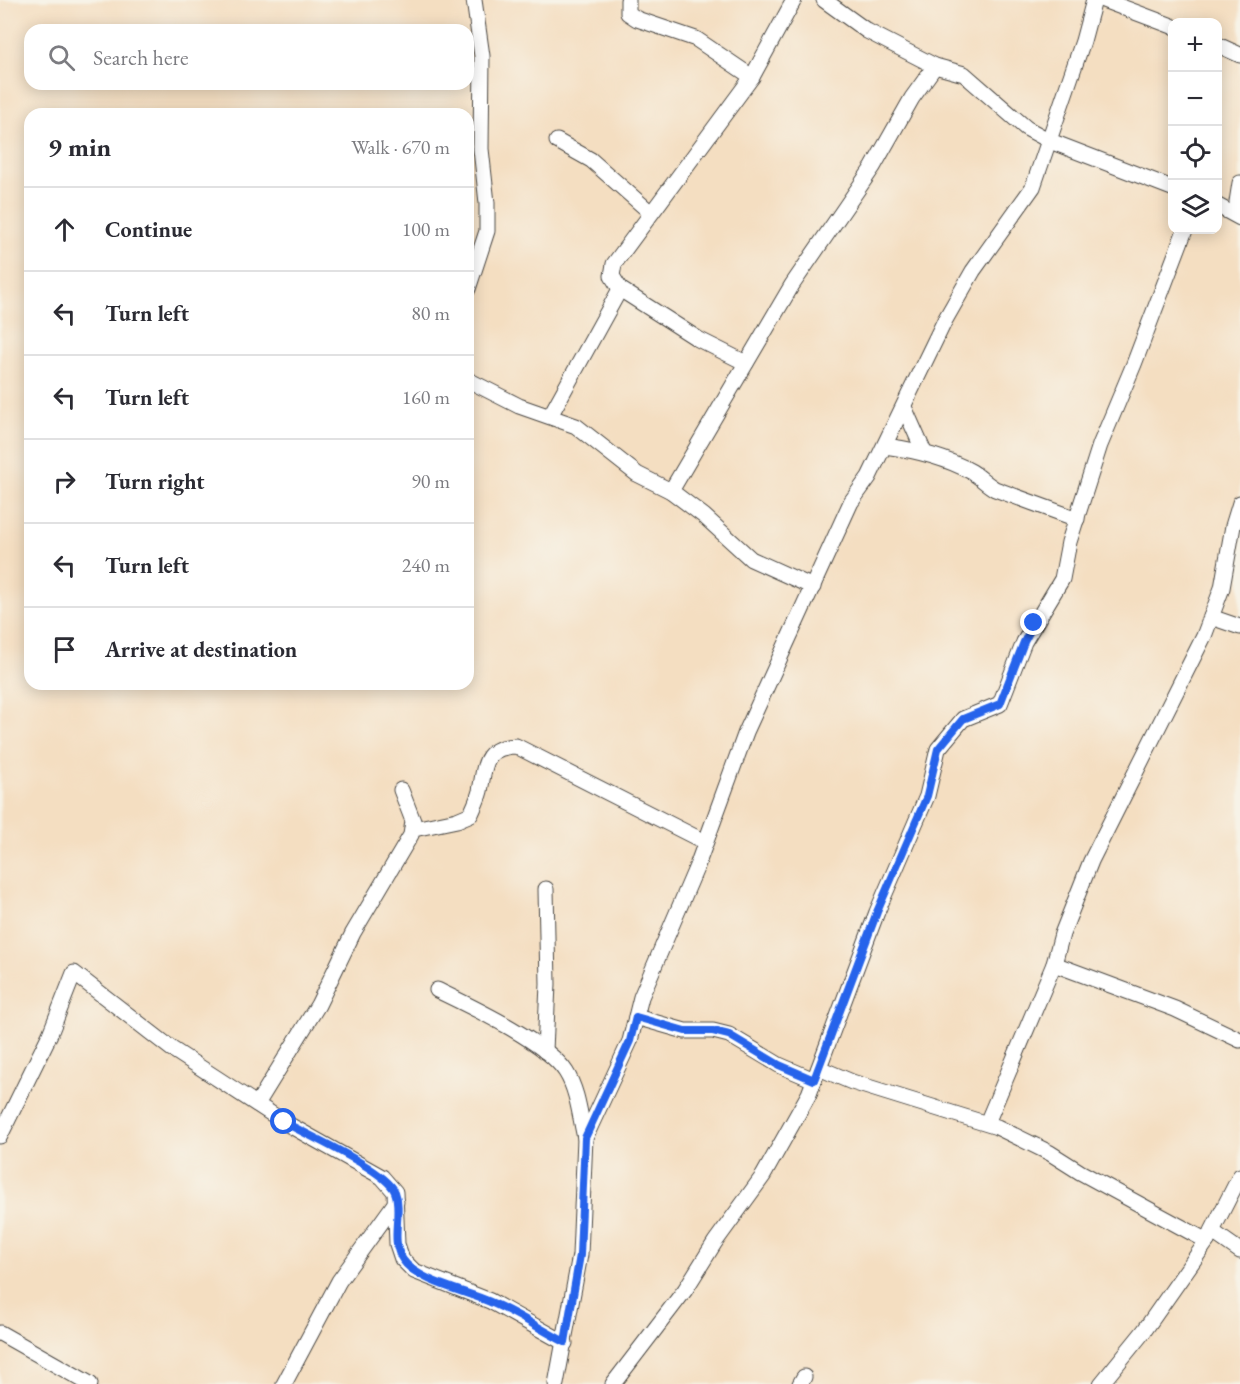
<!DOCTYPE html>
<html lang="en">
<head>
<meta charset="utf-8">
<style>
  :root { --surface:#fff; --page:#f2f2f3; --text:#2b2b33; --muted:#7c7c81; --line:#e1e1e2 }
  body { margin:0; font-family:"EB Garamond",serif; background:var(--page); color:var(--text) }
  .controls { position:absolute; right:18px; top:18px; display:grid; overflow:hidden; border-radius:12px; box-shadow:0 3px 15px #0003 }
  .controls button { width:54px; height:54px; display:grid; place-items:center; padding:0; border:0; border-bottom:2px solid var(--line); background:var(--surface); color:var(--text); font:30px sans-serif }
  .stop { position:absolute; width:18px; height:18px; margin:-14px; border:4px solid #2563eb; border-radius:50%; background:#fff }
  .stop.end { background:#2563eb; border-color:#fff; box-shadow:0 2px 6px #0008 }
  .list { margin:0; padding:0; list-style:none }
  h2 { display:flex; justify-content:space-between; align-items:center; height:78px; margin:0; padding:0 24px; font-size:26px }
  h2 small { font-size:20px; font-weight:400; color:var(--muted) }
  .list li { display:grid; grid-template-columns:39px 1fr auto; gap:18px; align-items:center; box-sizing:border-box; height:84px; padding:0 24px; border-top:2px solid var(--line) }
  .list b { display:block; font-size:22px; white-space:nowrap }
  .list em { font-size:20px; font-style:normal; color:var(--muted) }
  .icon { flex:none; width:33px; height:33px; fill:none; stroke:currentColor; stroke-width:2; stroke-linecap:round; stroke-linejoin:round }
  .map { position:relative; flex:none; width:1240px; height:1384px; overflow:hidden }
  .search { position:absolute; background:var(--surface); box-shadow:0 3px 15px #0003; left:24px; top:24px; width:450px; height:66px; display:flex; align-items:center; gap:15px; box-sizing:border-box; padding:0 21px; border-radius:18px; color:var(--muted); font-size:22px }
  .panel { position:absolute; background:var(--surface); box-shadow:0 3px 15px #0003; left:24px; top:108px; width:450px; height:582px; border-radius:18px }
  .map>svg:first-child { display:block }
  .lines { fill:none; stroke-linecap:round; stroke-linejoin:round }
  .minor-casing { stroke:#494642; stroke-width:17 }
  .minor { stroke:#fff; stroke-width:15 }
  .route { stroke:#2563eb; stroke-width:8 }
</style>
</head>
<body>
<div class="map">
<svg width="1240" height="1384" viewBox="0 0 1240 1384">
  <rect width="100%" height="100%" fill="#f7f3e8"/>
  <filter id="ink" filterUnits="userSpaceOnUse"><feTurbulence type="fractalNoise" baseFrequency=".0167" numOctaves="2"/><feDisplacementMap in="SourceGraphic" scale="12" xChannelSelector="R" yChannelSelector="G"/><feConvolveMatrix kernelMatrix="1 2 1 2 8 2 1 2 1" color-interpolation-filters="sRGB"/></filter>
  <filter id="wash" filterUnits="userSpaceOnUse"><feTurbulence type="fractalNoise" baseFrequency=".008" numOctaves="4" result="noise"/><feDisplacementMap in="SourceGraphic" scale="24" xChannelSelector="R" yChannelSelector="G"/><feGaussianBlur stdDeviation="1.35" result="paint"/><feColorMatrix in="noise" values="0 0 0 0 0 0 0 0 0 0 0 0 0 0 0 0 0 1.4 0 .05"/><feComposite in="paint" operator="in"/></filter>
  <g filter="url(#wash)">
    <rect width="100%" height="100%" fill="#f4dec1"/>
  </g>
  <g filter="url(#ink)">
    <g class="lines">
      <defs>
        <g id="minor">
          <polyline points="628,0 628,13 637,19 696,39 752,77"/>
          <polyline points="824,0 867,31 935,66"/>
          <polyline points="1103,0 1172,26"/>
          <polyline points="1218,45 1240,55"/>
          <polyline points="557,141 591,160 651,213"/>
          <polyline points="1240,183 1237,202 1240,204"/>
          <polyline points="1218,206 1240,218"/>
          <polyline points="468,289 487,231 487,203 481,149 482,56 474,0"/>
          <polyline points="746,363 698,339 620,289 612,276 614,264 752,77 794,0"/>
          <polyline points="468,380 519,406 576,426 637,474 671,491 704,516 751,559 813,587"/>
          <polyline points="904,407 924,452"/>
          <polyline points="550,416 620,289"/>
          <path d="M885,446C915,450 945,457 972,472C980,477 986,484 995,489L1077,519"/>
          <polyline points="671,491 792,285 873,167 912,98 935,66 964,74 1026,128 1050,141 1172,188"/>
          <polyline points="1211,617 1240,627"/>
          <path d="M414,829L457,820L471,814C474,807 478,799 480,791C485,766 483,747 516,746L705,842"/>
          <polyline points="1054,964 1175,1009 1240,1040"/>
          <path d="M437,990C470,1006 547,1042 566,1072C578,1091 580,1117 585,1138"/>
          <polyline points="636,1017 685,1031 713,1031 729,1035 779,1065 814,1080"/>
          <polyline points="545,1051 548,984 546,889"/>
          <polyline points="819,1068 852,1082 997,1127 1050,1153 1080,1172 1207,1241"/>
          <polyline points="257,1104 318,1005 353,933 411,835 413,821 401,790"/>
          <polyline points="987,1123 1054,964 1062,934 1091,861 1204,636 1222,588 1233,526 1240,503"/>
          <polyline points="0,1136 50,1034 74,973 172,1049 284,1122 382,1177 395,1192 397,1244 402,1259 414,1271 490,1301 565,1343"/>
          <polyline points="1213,1232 1240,1251"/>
          <polyline points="0,1333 90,1384"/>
          <polyline points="284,1384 339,1281 396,1202"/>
          <polyline points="556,1384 580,1255 585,1138 630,1041 641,997 697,866 746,732 851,502 869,477 945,320 973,271 1033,187 1083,41 1094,0"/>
          <polyline points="613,1384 685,1290 715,1242 763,1176 809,1094 877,912 927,796 938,749 963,719 1000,704 1024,642 1062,579 1069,542 1100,445 1134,364 1185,230"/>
          <polyline points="800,1384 804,1377"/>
          <polyline points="1101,1384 1144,1331 1207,1241 1240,1176"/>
        </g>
      </defs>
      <use href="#minor" class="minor-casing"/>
      <use href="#minor" class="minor"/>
    </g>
  </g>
  <g class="lines" filter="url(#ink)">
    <path class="route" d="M284,1122C307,1135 386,1170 395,1192C403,1212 389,1240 403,1260C417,1281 465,1291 488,1301C515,1312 540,1329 565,1342L580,1255L585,1138L630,1041L636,1017L685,1031H713L729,1035L779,1065L814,1080L877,912L927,796L938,749L963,719L1000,704L1024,642L1034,623"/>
  </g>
</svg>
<div class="controls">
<button>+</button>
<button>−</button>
<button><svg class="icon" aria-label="locate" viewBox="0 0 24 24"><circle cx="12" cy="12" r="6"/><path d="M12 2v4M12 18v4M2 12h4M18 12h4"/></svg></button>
<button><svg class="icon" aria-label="layers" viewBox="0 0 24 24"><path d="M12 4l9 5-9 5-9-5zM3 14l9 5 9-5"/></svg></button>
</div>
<div class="stop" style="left:284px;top:1122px"></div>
<div class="stop end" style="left:1034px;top:623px"></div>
<div class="search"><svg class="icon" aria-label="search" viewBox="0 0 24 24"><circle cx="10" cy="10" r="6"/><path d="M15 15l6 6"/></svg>Search here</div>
<section class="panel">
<h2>9 min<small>Walk · 670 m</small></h2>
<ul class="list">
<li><svg class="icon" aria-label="ahead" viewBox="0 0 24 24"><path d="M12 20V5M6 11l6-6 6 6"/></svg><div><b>Continue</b></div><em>100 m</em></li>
<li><svg class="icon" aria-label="left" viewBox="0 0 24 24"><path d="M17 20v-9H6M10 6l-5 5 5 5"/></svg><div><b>Turn left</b></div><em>80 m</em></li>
<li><svg class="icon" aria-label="left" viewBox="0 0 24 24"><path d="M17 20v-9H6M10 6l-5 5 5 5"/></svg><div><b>Turn left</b></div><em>160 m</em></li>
<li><svg class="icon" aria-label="right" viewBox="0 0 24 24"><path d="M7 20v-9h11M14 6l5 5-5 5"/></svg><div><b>Turn right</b></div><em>90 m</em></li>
<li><svg class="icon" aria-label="left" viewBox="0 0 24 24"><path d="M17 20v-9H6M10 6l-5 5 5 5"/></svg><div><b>Turn left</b></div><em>240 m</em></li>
<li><svg class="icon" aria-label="arrive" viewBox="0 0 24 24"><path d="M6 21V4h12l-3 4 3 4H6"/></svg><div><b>Arrive at destination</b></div></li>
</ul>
</section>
</div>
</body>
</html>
